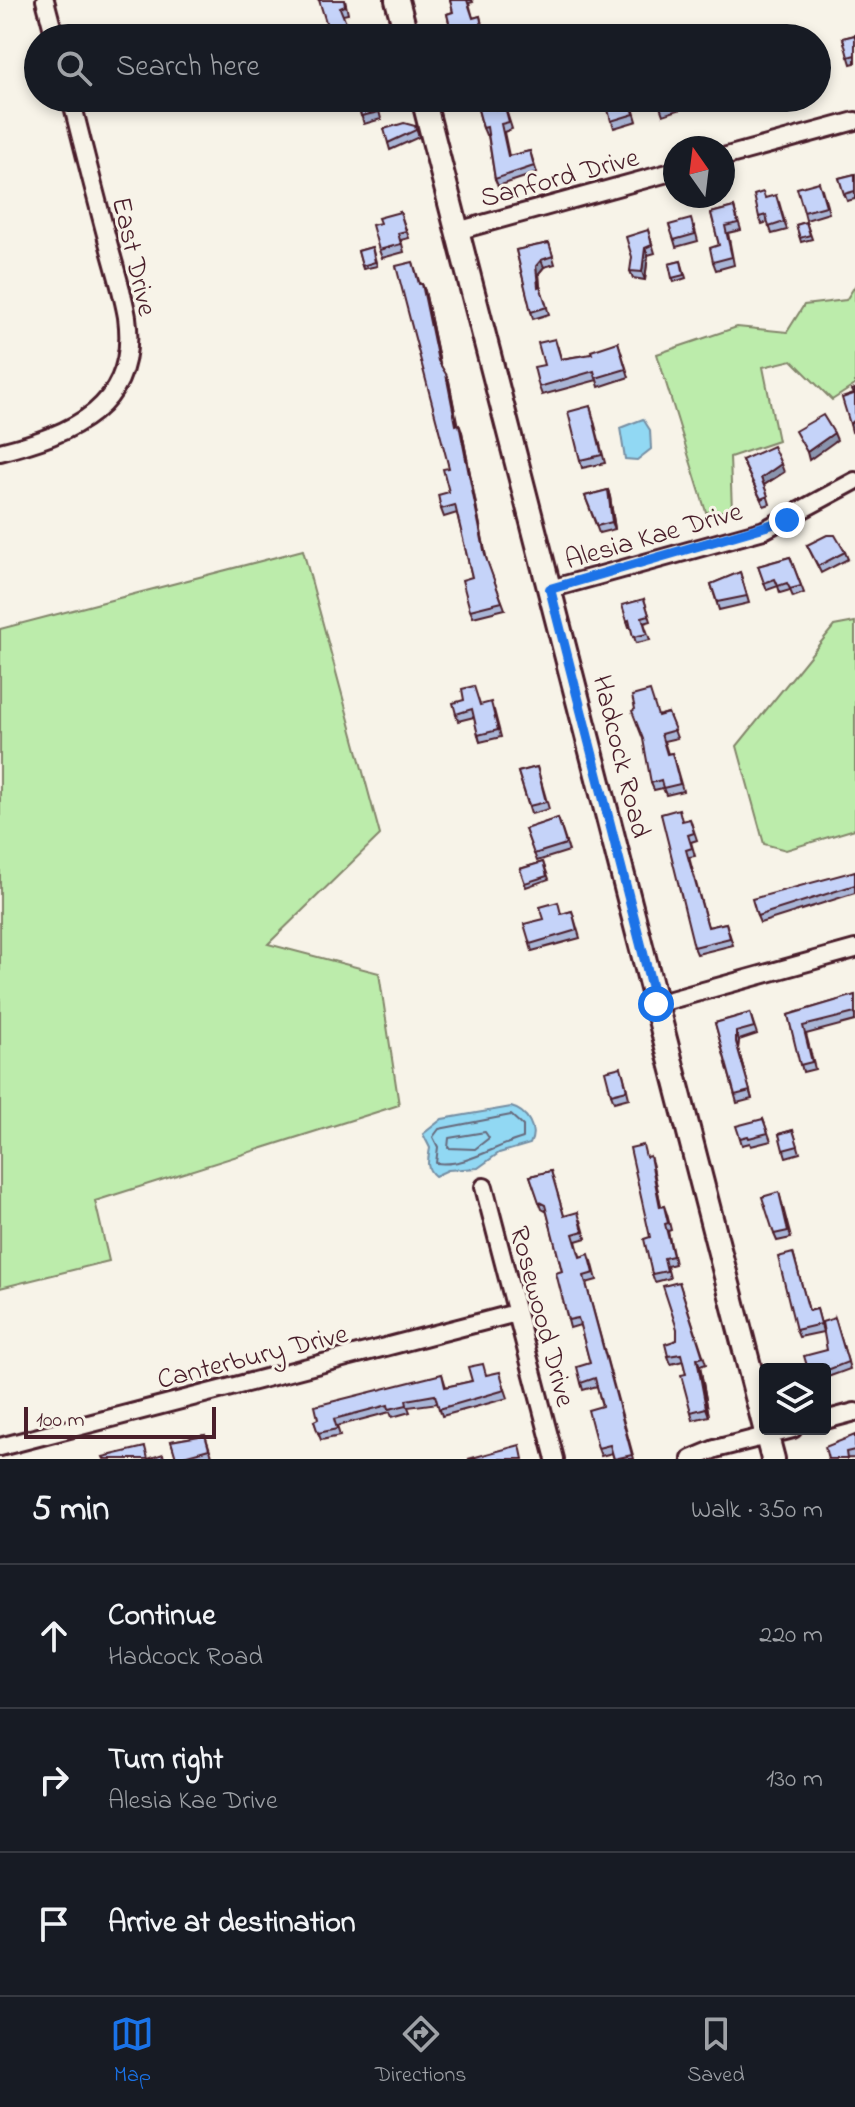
<!DOCTYPE html>
<html lang="en">
<head>
<meta charset="utf-8">
<style>
  :root { --surface:#171b24; --page:#20242c; --text:#f1f3f6; --muted:#9ea1a6; --line:#363941; --accent:#1a73e8 }
  body { margin:0; font-family:"Indie Flower",sans-serif; background:var(--page); color:var(--text) }
  .controls { position:absolute; right:24px; bottom:24px; display:grid; overflow:hidden; border-radius:8px; box-shadow:0 4px 12px #0003 }
  .controls button { width:72px; height:72px; display:grid; place-items:center; padding:0; border:0; border-bottom:2px solid var(--line); background:var(--surface); color:var(--text); font:40px sans-serif }
  .compass { position:absolute; left:663px; top:136px; width:72px; height:72px; border-radius:50%; background:var(--surface); box-shadow:0 4px 12px #0003; rotate:346deg }
  .scale { position:absolute; left:24px; bottom:20px; width:192px; box-sizing:border-box; padding-left:8px; border:4px solid #4a1f2b; border-top:0; font-size:22px; line-height:28px; white-space:nowrap; color:#4a1f2b; -webkit-text-stroke:6px #f7f3e8; paint-order:stroke }
  .stop { position:absolute; width:24px; height:24px; margin:-18px; border:6px solid #1a73e8; border-radius:50%; background:#fff }
  .stop.end { background:#1a73e8; border-color:#fff; box-shadow:0 2px 8px #0008 }
  .list { margin:0; padding:0; list-style:none }
  h2 { display:flex; justify-content:space-between; align-items:center; height:104px; margin:0; padding:0 32px; font-size:34px }
  h2 small { font-size:26px; font-weight:400; color:var(--muted) }
  .list li { display:grid; grid-template-columns:52px 1fr auto; gap:24px; align-items:center; box-sizing:border-box; height:144px; padding:0 32px; border-top:2px solid var(--line) }
  .list b { display:block; font-size:30px; white-space:nowrap }
  .list p { margin:0; font-size:26px; white-space:nowrap; color:var(--muted) }
  .list em { font-size:26px; font-style:normal; color:var(--muted) }
  .icon { flex:none; width:44px; height:44px; fill:none; stroke:currentColor; stroke-width:2; stroke-linecap:round; stroke-linejoin:round }
  .map { position:relative; flex:none; width:855px; height:1459px; overflow:hidden }
  .search { position:absolute; background:var(--surface); box-shadow:0 4px 12px #0003; left:24px; right:24px; top:24px; height:88px; display:flex; align-items:center; gap:20px; box-sizing:border-box; padding:0 28px; border-radius:44px; color:var(--muted); font-size:30px }
  .sheet { height:536px; background:var(--surface) }
  nav { display:flex; justify-content:space-around; align-items:center; box-sizing:border-box; height:112px; border-top:2px solid var(--line); background:var(--surface); font-size:22px; color:var(--muted) }
  nav a { display:grid; justify-items:center; gap:4px }
  nav .on { color:var(--accent) }
  .map>svg:first-child { display:block }
  .green { fill:#bcecab; stroke:#83866b; stroke-width:2 }
  .water { fill:#91d8f3; stroke:#758ea3; stroke-width:2 }
  .lines { fill:none; stroke-linecap:round; stroke-linejoin:round }
  .shore { stroke:#66697b; stroke-width:2 }
  .street-casing { stroke:#4a1f2b; stroke-width:22 }
  .secondary-casing { stroke:#4a1f2b; stroke-width:28 }
  .street { stroke:#f7f3e8; stroke-width:16 }
  .secondary { stroke:#f7f3e8; stroke-width:22 }
  .wall { fill:#a9b5d6; stroke:#4a1f2b; stroke-width:2 }
  .shaded-wall { fill:#8a94ae; stroke:#4a1f2b; stroke-width:2 }
  .building { fill:#c5d3f9; stroke:#4a1f2b; stroke-width:2 }
  .route { stroke:#1a73e8; stroke-width:10 }
  .labels { text-anchor:middle; stroke-width:6; stroke-linejoin:round; paint-order:stroke }
  .street-label { font-size:28px; fill:#4a1f2b; stroke:#f7f3e8 }
</style>
</head>
<body>
<div class="map">
<svg width="855" height="1459" viewBox="0 0 855 1459">
  <rect width="100%" height="100%" fill="#f7f3e8"/>
  <filter id="ink" filterUnits="userSpaceOnUse"><feTurbulence type="fractalNoise" baseFrequency=".0125" numOctaves="2"/><feDisplacementMap in="SourceGraphic" scale="16" xChannelSelector="R" yChannelSelector="G"/><feConvolveMatrix kernelMatrix="1 2 1 2 8 2 1 2 1" color-interpolation-filters="sRGB"/></filter>
  <g filter="url(#ink)">
    <g class="green">
      <polygon points="855,286 855,385 832,400 792,360 763,367 778,441 730,457 732,511 706,512 657,354 737,327 787,332 804,305 846,300"/>
      <polygon points="303,550 380,835 268,944 379,973 399,1105 95,1201 109,1261 0,1288 0,629"/>
      <polygon points="855,622 855,829 786,850 764,844 737,746 834,626"/>
    </g>
    <g class="water">
      <polygon points="643,419 650,430 651,449 637,460 625,459 620,428"/>
      <path d="M511,1107C527,1111 538,1129 530,1144L499,1153L478,1168L448,1170L435,1176C425,1168 428,1160 430,1148L423,1134L442,1119Z"/>
    </g>
    <g class="lines">
      <g class="shore">
        <path d="M511,1115L523,1126V1138C494,1146 466,1167 436,1163L438,1147L433,1137L439,1129Z"/>
        <polygon points="485,1132 489,1138 475,1149 448,1148 449,1138"/>
      </g>
      <defs>
        <g id="street">
          <polyline points="45,0 55,38"/>
          <polyline points="723,157 855,121"/>
          <polyline points="457,231 675,171"/>
          <path d="M0,452C71,434 139,408 127,317C123,293 115,269 109,246C96,197 83,147 71,98"/>
          <polyline points="550,589 764,530 855,481"/>
          <polyline points="656,1004 855,949"/>
          <polyline points="484,1187 555,1459"/>
          <polyline points="825,1420 855,1412"/>
          <polyline points="0,1447 516,1313"/>
          <polyline points="691,1459 715,1449 793,1429"/>
        </g>
        <g id="secondary">
          <polyline points="397,0 407,38"/>
          <polyline points="423,98 765,1428"/>
          <polyline points="765,1429 773,1459"/>
        </g>
      </defs>
      <use href="#street" class="street-casing"/>
      <use href="#secondary" class="secondary-casing"/>
      <use href="#street" class="street"/>
      <use href="#secondary" class="secondary"/>
    </g>
    <g class="wall">
      <polygon points="319,0 345,0 348,14 343,15"/>
      <polygon points="450,0 472,0 473,2 469,3 473,18 480,16 485,38 453,38 447,14 453,12"/>
      <polygon points="855,35 855,63 851,64 843,38"/>
      <polygon points="817,39 825,71 817,73"/>
      <polygon points="347,98 376,98 381,119 364,124 357,102 349,104"/>
      <polygon points="475,98 493,98 496,109 505,107 512,129 504,132 509,156 530,151 537,173 498,186 495,179 488,135 486,135 483,128"/>
      <polygon points="605,98 630,98 637,121 614,128"/>
      <polygon points="657,98 681,98 684,108 663,115"/>
      <polygon points="415,126 419,137 390,150 388,143"/>
      <polygon points="855,174 855,199 847,201 839,178"/>
      <polygon points="822,189 829,213 806,220 804,212"/>
      <polygon points="765,198 779,202 787,230 772,234 768,222 762,224 759,217"/>
      <polygon points="734,207 741,230 728,233 734,265 716,270 713,262 719,245 711,213"/>
      <polygon points="400,212 409,238 401,240 404,252 382,258 379,250 380,223"/>
      <polygon points="806,222 812,239 801,242 796,225"/>
      <polygon points="694,226 698,241 676,247 674,240"/>
      <polygon points="648,230 655,253 648,255 645,280 633,278 630,271"/>
      <polygon points="549,243 555,264 544,267 539,273 540,286 549,314 533,319 516,250"/>
      <polygon points="372,247 377,266 363,269 358,251"/>
      <polygon points="681,261 686,278 674,282 669,264"/>
      <polygon points="413,262 420,284 422,284 425,291 440,364 449,381 457,425 462,432 487,562 505,609 473,617 470,610 472,577 457,513 444,517 441,509 449,492 449,468"/>
      <polygon points="618,342 629,377 599,387 597,380 542,395 539,387 544,365 558,348 561,359 592,354"/>
      <polygon points="590,406 605,463 582,468 580,460"/>
      <polygon points="742,460 784,472 764,485 770,504 764,506"/>
      <polygon points="608,490 610,497 615,529 599,533 585,496"/>
      <polygon points="807,545 845,552 848,559 821,573"/>
      <polygon points="790,557 804,593 793,597 790,590 780,593 778,586 767,590 758,566"/>
      <polygon points="740,572 749,603 719,610 711,584"/>
      <polygon points="644,599 651,621 644,623 650,640 636,643 631,627 629,627 627,621"/>
      <polygon points="480,705 494,710 501,737 480,742 474,717 458,721 456,714"/>
      <polygon points="668,713 677,738 664,741 668,754 672,753 683,791 666,795 663,788 654,790 651,783 658,716"/>
      <polygon points="537,767 549,809 531,814 518,772"/>
      <polygon points="558,818 569,851 537,861 525,829"/>
      <polygon points="690,819 697,840 691,842 695,856 689,857 708,927 726,923 733,945 697,954 694,947 683,821"/>
      <polygon points="543,862 549,879 526,887 520,869"/>
      <polygon points="855,871 855,893 760,923 757,916"/>
      <polygon points="572,911 580,938 532,951 530,944 544,919"/>
      <polygon points="855,995 855,1021 806,1034 815,1069 803,1072 788,1015"/>
      <polygon points="750,1013 757,1034 739,1040 738,1049 752,1099 737,1103 715,1023"/>
      <polygon points="623,1074 629,1098 614,1102 611,1094"/>
      <polygon points="763,1119 771,1141 751,1146 750,1143 742,1145 740,1138"/>
      <polygon points="793,1130 800,1153 786,1157 779,1134"/>
      <polygon points="646,1156 652,1163 661,1207 664,1206 667,1214 671,1230 668,1231 675,1264 667,1266 670,1278 655,1282 652,1274"/>
      <polygon points="551,1171 564,1216 581,1220 586,1238 576,1241 580,1256 592,1261 597,1280 586,1283 634,1459 614,1459 612,1453 601,1456 598,1448 602,1406 597,1386 583,1390 581,1383 590,1363 580,1325 570,1328 568,1320 562,1271 547,1212 542,1209 530,1176"/>
      <polygon points="779,1192 791,1238 777,1241 774,1234"/>
      <polygon points="793,1253 809,1311 817,1309 823,1332 799,1337 796,1330"/>
      <polygon points="679,1282 706,1364 700,1366 709,1416 693,1420 691,1412 686,1374 683,1361 671,1364 668,1356 677,1340"/>
      <polygon points="835,1318 850,1369 825,1378 827,1350"/>
      <polygon points="442,1374 446,1387 472,1381 487,1375 502,1380 508,1398 442,1416 438,1403 408,1407 410,1412 392,1417 390,1412 337,1426 340,1436 321,1440 314,1421"/>
      <polygon points="205,1435 212,1456 203,1459 177,1459 171,1441"/>
      <polygon points="855,1436 855,1458 828,1459"/>
    </g>
    <g class="shaded-wall">
      <polygon points="645,248 648,255 645,280 642,272"/>
      <polygon points="541,260 544,267 539,273 540,294 538,287 536,266"/>
      <polygon points="422,284 425,291 441,368 438,361"/>
      <polygon points="446,374 449,381 459,432 456,425"/>
      <polygon points="855,420 855,430 852,432 850,424"/>
      <polygon points="459,424 462,432 487,563 485,555"/>
      <polygon points="834,433 837,440 809,460 807,452"/>
      <polygon points="781,464 784,472 764,485 761,478"/>
      <polygon points="608,490 610,497 615,529 612,522"/>
      <polygon points="736,1032 739,1040 738,1049 752,1099 736,1042"/>
      <polygon points="650,1156 652,1163 663,1215 660,1207"/>
      <polygon points="697,1359 700,1366 709,1416 706,1408"/>
    </g>
    <g class="building">
      <polygon points="319,0 344,0 345,6 340,8 352,38 331,38"/>
      <polygon points="450,0 467,0 473,18 480,16 484,37 470,38 468,31 452,35 447,14 453,12"/>
      <polygon points="855,35 855,55 848,57 843,38"/>
      <polygon points="817,40 822,63 817,65"/>
      <polygon points="356,98 375,98 379,112 361,116"/>
      <polygon points="475,98 493,98 496,109 505,107 509,122 501,124 508,156 530,151 534,166 495,179 487,127 483,128"/>
      <polygon points="605,98 630,98 634,114 611,121"/>
      <polygon points="657,98 680,98 681,101 660,107"/>
      <polygon points="404,123 415,126 416,130 388,143 384,129"/>
      <polygon points="855,174 855,191 844,194 839,178"/>
      <polygon points="819,182 826,206 804,212 797,188"/>
      <polygon points="763,192 765,198 776,195 784,222 769,227 766,215 759,217 754,195"/>
      <polygon points="734,207 738,223 725,226 732,257 713,262 710,248 719,245 711,213"/>
      <polygon points="400,212 406,231 398,233 401,244 379,250 372,225 380,223 378,218"/>
      <polygon points="691,219 695,234 674,240 669,225"/>
      <polygon points="806,222 810,235 800,238 796,225"/>
      <polygon points="648,230 652,245 645,248 642,272 630,271 632,257 626,237"/>
      <polygon points="549,243 553,256 541,260 536,266 538,287 540,286 547,307 531,312 516,250"/>
      <polygon points="372,247 375,262 362,266 358,251"/>
      <polygon points="681,261 684,275 672,278 669,264"/>
      <polygon points="413,262 419,284 422,284 438,361 446,374 456,425 459,424 485,555 502,602 470,610 462,580 472,577 455,505 441,509 438,495 449,492 443,469 449,468 396,266"/>
      <polygon points="555,339 561,359 592,354 591,351 618,342 626,369 596,378 594,371 539,387 534,367 544,365 538,343"/>
      <polygon points="855,389 855,420 850,424 842,398 854,394 852,390"/>
      <polygon points="590,406 602,455 580,460 568,412"/>
      <polygon points="823,415 834,433 807,452 795,431"/>
      <polygon points="773,446 781,464 761,478 768,496 761,499 742,460"/>
      <polygon points="608,490 612,522 597,526 585,496"/>
      <polygon points="827,535 835,535 845,552 818,566 807,545"/>
      <polygon points="790,557 801,586 790,589 787,583 778,586 775,579 764,583 758,566"/>
      <polygon points="740,572 747,596 717,602 711,584"/>
      <polygon points="644,599 649,615 642,617 647,634 633,637 629,620 627,621 622,605"/>
      <polygon points="474,686 480,705 491,702 498,730 478,735 472,709 456,714 453,703 464,700 462,689"/>
      <polygon points="650,691 658,716 668,713 675,730 661,734 667,754 672,753 680,784 663,788 661,780 651,783 643,739 632,711 635,709 632,696"/>
      <polygon points="537,767 546,802 529,806 518,772"/>
      <polygon points="679,809 682,821 690,819 694,833 688,835 692,848 686,850 708,927 726,923 730,938 694,947 661,814"/>
      <polygon points="558,818 566,844 534,854 525,829"/>
      <polygon points="543,862 547,876 525,883 520,869"/>
      <polygon points="855,871 855,885 757,916 752,899"/>
      <polygon points="558,902 561,914 572,911 577,930 530,944 524,924 544,919 540,907"/>
      <polygon points="855,995 855,1013 803,1026 812,1062 800,1065 788,1015"/>
      <polygon points="750,1013 754,1027 736,1032 736,1042 750,1091 735,1095 715,1023"/>
      <polygon points="621,1067 627,1090 611,1094 605,1071"/>
      <polygon points="763,1119 768,1133 749,1138 748,1136 740,1138 736,1126"/>
      <polygon points="793,1130 798,1146 783,1150 779,1134"/>
      <polygon points="643,1145 646,1157 650,1156 660,1207 664,1206 668,1223 665,1224 673,1256 664,1258 667,1271 652,1274 644,1239 650,1237 630,1148"/>
      <polygon points="551,1171 564,1216 578,1212 583,1231 573,1234 580,1257 589,1254 594,1273 584,1276 632,1455 614,1459 610,1445 598,1448 588,1410 602,1406 595,1378 581,1383 577,1367 590,1363 578,1318 568,1320 556,1273 562,1271 545,1205 539,1202 530,1176"/>
      <polygon points="779,1192 788,1231 774,1234 762,1197"/>
      <polygon points="793,1253 809,1311 817,1309 821,1324 796,1330 778,1257"/>
      <polygon points="679,1282 703,1357 697,1359 706,1408 691,1412 681,1375 686,1374 681,1354 668,1356 665,1344 677,1340 677,1329 663,1286"/>
      <polygon points="835,1318 848,1362 825,1371 825,1369 808,1369 804,1356 827,1350 822,1322"/>
      <polygon points="483,1364 486,1375 500,1372 505,1390 439,1409 435,1395 406,1400 407,1405 389,1409 388,1405 334,1419 337,1429 318,1433 314,1421 318,1419 315,1406 442,1374 445,1387 472,1381 468,1367"/>
      <polygon points="205,1435 209,1449 176,1458 171,1441"/>
      <polygon points="855,1435 855,1450 846,1452 847,1459 828,1459 825,1447"/>
      <polygon points="520,1445 523,1459 468,1459"/>
      <polygon points="145,1447 148,1459 163,1454 164,1459 104,1459 103,1457"/>
    </g>
  </g>
  <g class="lines" filter="url(#ink)">
    <polyline class="route" points="656,1004 550,589 787,520"/>
  </g>
  <g class="labels">
    <g class="street-label">
      <text transform="translate(559 176) rotate(-15)" y="10">Sanford Drive</text>
      <text transform="translate(136 256) rotate(77)" y="10">East Drive</text>
      <text transform="translate(653 534) rotate(-16)" y="10">Alesia Kae Drive</text>
      <text transform="translate(623 756) rotate(76)" y="10">Hadcock Road</text>
      <text transform="translate(544 1316) rotate(75)" y="10">Rosewood Drive</text>
      <text transform="translate(252 1355) rotate(-14)" y="10">Canterbury Drive</text>
    </g>
  </g>
</svg>
<div class="controls">
<button><svg class="icon" aria-label="layers" viewBox="0 0 24 24"><path d="M12 4l9 5-9 5-9-5zM3 14l9 5 9-5"/></svg></button>
</div>
<svg class="compass" viewBox="-18 -18 36 36"><path d="M0-13l5 13h-10z" fill="#e53935"/><path d="M0 13l5-13h-10z" fill="#9ea1a6"/></svg>
<div class="scale">100 m</div>
<div class="stop" style="left:656px;top:1004px"></div>
<div class="stop end" style="left:787px;top:520px"></div>
<div class="search"><svg class="icon" aria-label="search" viewBox="0 0 24 24"><circle cx="10" cy="10" r="6"/><path d="M15 15l6 6"/></svg>Search here</div>
</div>
<section class="sheet">
<h2>5 min<small>Walk · 350 m</small></h2>
<ul class="list">
<li><svg class="icon" aria-label="ahead" viewBox="0 0 24 24"><path d="M12 20V5M6 11l6-6 6 6"/></svg><div><b>Continue</b><p>Hadcock Road</p></div><em>220 m</em></li>
<li><svg class="icon" aria-label="right" viewBox="0 0 24 24"><path d="M7 20v-9h11M14 6l5 5-5 5"/></svg><div><b>Turn right</b><p>Alesia Kae Drive</p></div><em>130 m</em></li>
<li><svg class="icon" aria-label="arrive" viewBox="0 0 24 24"><path d="M6 21V4h12l-3 4 3 4H6"/></svg><div><b>Arrive at destination</b></div></li>
</ul>
</section>
<nav>
<a class="on"><svg class="icon" aria-label="map" viewBox="0 0 24 24"><path d="M3 6l6-2 6 2 6-2v14l-6 2-6-2-6 2zM9 4v14M15 6v14"/></svg>Map</a>
<a><svg class="icon" aria-label="directions" viewBox="0 0 24 24"><path d="M12 3l9 9-9 9-9-9zM9 14v-3h6M13 9l2 2-2 2"/></svg>Directions</a>
<a><svg class="icon" aria-label="saved" viewBox="0 0 24 24"><path d="M7 4h10v16l-5-4-5 4z"/></svg>Saved</a>
</nav>
</body>
</html>
